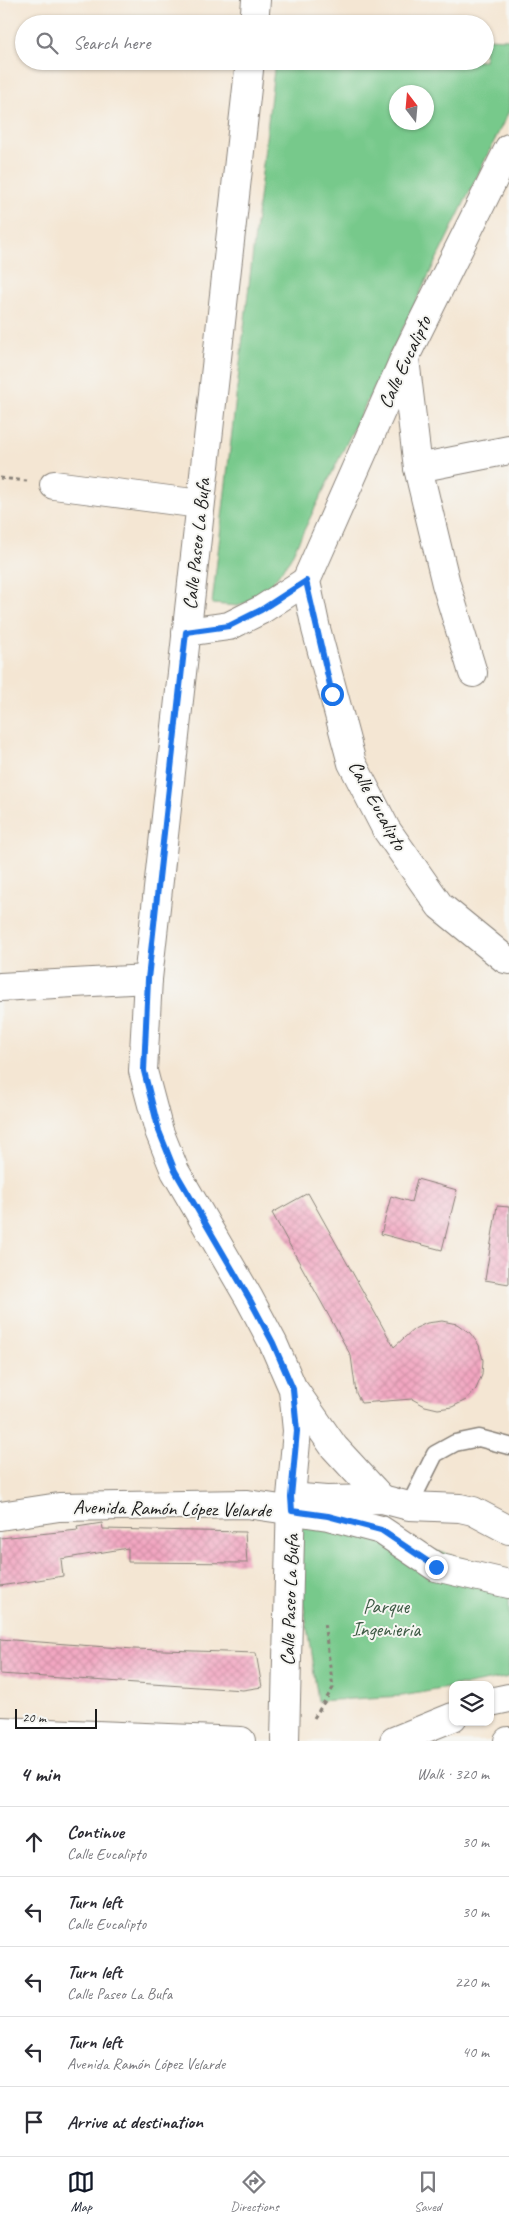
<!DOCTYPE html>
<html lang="en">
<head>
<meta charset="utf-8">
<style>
  :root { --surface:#fff; --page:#f7f7f7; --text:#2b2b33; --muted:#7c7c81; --line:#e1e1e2; --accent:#111827 }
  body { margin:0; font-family:Caveat,sans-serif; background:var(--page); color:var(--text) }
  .controls { position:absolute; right:15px; bottom:15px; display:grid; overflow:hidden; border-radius:10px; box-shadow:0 1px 4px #0004 }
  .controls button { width:45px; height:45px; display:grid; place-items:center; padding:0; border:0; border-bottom:1px solid var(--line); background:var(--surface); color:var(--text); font:25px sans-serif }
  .compass { position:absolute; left:389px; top:85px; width:45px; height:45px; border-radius:50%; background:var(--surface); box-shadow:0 1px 4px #0004; rotate:344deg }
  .scale { position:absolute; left:15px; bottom:12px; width:82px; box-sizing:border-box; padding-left:5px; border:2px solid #1c1c1c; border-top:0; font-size:14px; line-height:18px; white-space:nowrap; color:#1c1c1c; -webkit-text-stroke:4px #f6f6f2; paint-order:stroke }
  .stop { position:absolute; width:15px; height:15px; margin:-11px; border:4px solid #1a73e8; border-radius:50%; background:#fff }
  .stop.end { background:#1a73e8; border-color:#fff; box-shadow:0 1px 5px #0008 }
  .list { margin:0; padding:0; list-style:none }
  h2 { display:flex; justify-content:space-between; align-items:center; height:65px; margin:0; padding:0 20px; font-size:21px }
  h2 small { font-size:16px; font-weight:400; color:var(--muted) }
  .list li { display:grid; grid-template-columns:32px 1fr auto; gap:15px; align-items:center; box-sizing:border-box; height:70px; padding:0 20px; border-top:1px solid var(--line) }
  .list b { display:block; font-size:19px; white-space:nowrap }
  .list p { margin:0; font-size:16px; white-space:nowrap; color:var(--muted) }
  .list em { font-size:16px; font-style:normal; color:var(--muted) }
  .icon { flex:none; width:28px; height:28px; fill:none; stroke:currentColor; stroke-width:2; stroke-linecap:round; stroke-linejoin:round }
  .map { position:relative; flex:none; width:509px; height:1741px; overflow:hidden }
  .search { position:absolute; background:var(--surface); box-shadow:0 1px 4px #0004; left:15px; right:15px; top:15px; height:55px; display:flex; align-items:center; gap:12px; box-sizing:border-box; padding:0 18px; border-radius:28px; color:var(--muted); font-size:19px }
  .sheet { height:415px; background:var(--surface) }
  nav { display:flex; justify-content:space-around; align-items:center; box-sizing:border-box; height:70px; border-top:1px solid var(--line); background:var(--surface); font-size:14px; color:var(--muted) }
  nav a { display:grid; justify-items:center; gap:2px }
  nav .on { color:var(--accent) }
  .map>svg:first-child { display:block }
  .park { fill:#77c98b; stroke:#4a7254; fill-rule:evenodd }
  .building { fill:url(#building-cross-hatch) }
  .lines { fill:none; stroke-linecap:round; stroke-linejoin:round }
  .service-casing { stroke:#888178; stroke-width:19 }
  .minor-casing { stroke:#888178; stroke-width:30 }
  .tertiary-casing { stroke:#888178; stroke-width:30 }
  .primary-casing { stroke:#888178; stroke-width:30 }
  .path { stroke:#888178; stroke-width:3; stroke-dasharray:4 4; stroke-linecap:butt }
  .service { stroke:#fff; stroke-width:16 }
  .minor { stroke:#fff; stroke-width:28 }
  .tertiary { stroke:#fff; stroke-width:28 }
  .primary { stroke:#fff; stroke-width:28 }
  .route { stroke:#1a73e8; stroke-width:6 }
  .labels { text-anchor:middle; stroke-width:4; stroke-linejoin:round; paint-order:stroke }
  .street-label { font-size:20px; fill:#1c1c1c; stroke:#f6f6f2 }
  .park-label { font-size:20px; fill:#3c5943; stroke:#f6f6f2 }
</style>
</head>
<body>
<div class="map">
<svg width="509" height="1741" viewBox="0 0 509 1741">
  <defs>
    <pattern id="building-cross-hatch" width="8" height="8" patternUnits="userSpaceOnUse" patternTransform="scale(1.25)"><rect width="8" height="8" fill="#f2a6c1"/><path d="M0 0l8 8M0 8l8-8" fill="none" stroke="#cf8ea5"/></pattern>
  </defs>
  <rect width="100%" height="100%" fill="#f6f6f2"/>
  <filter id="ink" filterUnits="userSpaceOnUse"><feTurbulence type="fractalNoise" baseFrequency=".02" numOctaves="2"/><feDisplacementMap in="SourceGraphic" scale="10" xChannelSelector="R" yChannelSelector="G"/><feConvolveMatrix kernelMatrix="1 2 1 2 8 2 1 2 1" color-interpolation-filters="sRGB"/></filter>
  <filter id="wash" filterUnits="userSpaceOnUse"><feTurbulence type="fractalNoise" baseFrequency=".0096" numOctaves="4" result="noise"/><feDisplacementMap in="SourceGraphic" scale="20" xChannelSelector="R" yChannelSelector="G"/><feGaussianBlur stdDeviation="1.12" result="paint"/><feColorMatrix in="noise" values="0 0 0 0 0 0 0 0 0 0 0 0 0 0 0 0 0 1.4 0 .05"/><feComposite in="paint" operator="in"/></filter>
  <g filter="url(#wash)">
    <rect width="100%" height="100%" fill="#f4e6d3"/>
    <g class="park">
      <path d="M485,38L509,39V111L290,559L264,594L238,606L212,604L275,61H485ZM396,92H426V122H396Z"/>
      <polygon points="290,1513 353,1527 509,1572 509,1677 468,1685 453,1685 453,1687 402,1696 318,1701"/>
    </g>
    <g id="blocks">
      <g class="building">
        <polygon points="417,1179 457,1190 442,1250 381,1234 391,1196 411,1202"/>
        <polygon points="308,1193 394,1347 414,1329 427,1323 442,1321 457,1324 470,1333 479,1345 483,1360 482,1375 476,1389 466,1400 452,1407 438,1409 425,1406 412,1399 361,1403 356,1393 351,1356 272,1213"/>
        <polygon points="497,1206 509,1207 509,1284 485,1280"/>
        <polygon points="102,1523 103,1529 245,1532 247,1563 128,1562 128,1548 61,1559 63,1576 0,1586 0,1538 78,1530 77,1527"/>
        <polygon points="0,1639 133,1649 256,1653 262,1687 243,1690 0,1674"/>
      </g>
    </g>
  </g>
  <g filter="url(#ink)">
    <use href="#blocks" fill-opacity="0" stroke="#888178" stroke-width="1"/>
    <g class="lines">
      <defs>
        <polyline id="service" points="409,1506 435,1454 455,1443 479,1438 509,1446"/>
        <g id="minor">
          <polyline points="509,148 405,357 306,581 316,629 352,763 386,829 440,906 505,959 509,960"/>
          <polyline points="405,359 418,468 446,584 473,673"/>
          <polyline points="418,468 509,450"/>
          <polyline points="54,485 200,504"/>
          <polyline points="186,632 229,626 261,610 306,581"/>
          <polyline points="0,987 148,979"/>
        </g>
        <g id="tertiary">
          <polyline points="254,24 256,0"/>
          <polyline points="250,61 148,979 143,1071 159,1131 175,1171 249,1298 273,1343 293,1389 297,1431 291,1497 285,1741"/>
          <polyline points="295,1391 334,1447 382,1499"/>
          <polyline points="302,1498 326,1500 382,1499 409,1506 460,1508 473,1511 509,1530"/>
          <polyline points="0,1516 59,1507 247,1504 328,1516 381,1530 436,1567 509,1584"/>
        </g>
        <g id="primary">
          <polyline points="490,1702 509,1698"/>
          <polyline points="0,1731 241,1741"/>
          <polyline points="394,1741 453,1717"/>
          <polyline points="508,1741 509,1741"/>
        </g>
      </defs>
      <use href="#service" class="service-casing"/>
      <use href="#minor" class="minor-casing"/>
      <use href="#tertiary" class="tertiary-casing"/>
      <use href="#primary" class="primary-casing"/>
      <g class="path">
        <polyline points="0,478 27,481"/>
        <polyline points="314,1718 333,1688 324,1622"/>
      </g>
      <use href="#service" class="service"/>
      <use href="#minor" class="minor"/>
      <use href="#tertiary" class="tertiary"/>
      <use href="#primary" class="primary"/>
    </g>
  </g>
  <g class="lines" filter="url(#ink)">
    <polyline class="route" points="332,694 306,581 261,610 229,626 186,632 148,979 144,1071 159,1131 175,1171 249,1298 273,1343 293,1389 297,1431 291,1497 292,1511 328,1516 381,1530 436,1567"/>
  </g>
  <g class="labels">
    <g class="street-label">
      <text transform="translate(404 362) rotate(-65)" y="7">Calle Eucalipto</text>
      <text transform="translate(196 544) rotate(-84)" y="7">Calle Paseo La Bufa</text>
      <text transform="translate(378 805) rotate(61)" y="7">Calle Eucalipto</text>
      <text transform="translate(172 1508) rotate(1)" y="7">Avenida Ramón López Velarde</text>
      <text transform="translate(289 1600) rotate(-88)" y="7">Calle Paseo La Bufa</text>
    </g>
    <g class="park-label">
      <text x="386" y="1613">Parque<tspan x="386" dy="23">Ingenieria</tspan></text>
    </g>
  </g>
</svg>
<div class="controls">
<button><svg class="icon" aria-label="layers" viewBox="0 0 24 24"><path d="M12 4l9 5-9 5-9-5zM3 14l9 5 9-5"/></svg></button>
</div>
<svg class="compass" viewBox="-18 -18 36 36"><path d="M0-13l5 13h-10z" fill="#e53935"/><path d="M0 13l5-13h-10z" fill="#7c7c81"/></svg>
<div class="scale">20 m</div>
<div class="stop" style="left:332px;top:694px"></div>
<div class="stop end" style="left:436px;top:1567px"></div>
<div class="search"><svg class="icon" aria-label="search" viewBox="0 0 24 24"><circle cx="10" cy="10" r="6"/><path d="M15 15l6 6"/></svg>Search here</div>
</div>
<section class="sheet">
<h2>4 min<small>Walk · 320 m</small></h2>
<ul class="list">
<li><svg class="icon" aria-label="ahead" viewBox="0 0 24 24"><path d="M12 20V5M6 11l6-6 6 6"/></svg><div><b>Continue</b><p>Calle Eucalipto</p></div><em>30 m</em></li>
<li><svg class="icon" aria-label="left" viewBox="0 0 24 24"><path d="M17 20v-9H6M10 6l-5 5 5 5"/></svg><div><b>Turn left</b><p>Calle Eucalipto</p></div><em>30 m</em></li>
<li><svg class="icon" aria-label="left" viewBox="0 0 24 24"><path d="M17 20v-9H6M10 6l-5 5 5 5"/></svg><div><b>Turn left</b><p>Calle Paseo La Bufa</p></div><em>220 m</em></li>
<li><svg class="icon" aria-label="left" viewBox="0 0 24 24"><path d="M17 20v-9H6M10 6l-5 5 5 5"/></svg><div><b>Turn left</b><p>Avenida Ramón López Velarde</p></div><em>40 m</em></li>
<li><svg class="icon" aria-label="arrive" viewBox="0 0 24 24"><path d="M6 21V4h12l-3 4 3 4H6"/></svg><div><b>Arrive at destination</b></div></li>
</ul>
</section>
<nav>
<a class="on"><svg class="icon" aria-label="map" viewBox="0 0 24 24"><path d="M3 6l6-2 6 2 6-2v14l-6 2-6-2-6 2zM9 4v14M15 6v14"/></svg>Map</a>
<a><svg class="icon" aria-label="directions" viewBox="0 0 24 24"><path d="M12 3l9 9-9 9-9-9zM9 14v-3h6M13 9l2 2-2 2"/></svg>Directions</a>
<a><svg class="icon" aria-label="saved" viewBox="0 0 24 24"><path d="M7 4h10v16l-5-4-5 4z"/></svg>Saved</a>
</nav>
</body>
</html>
